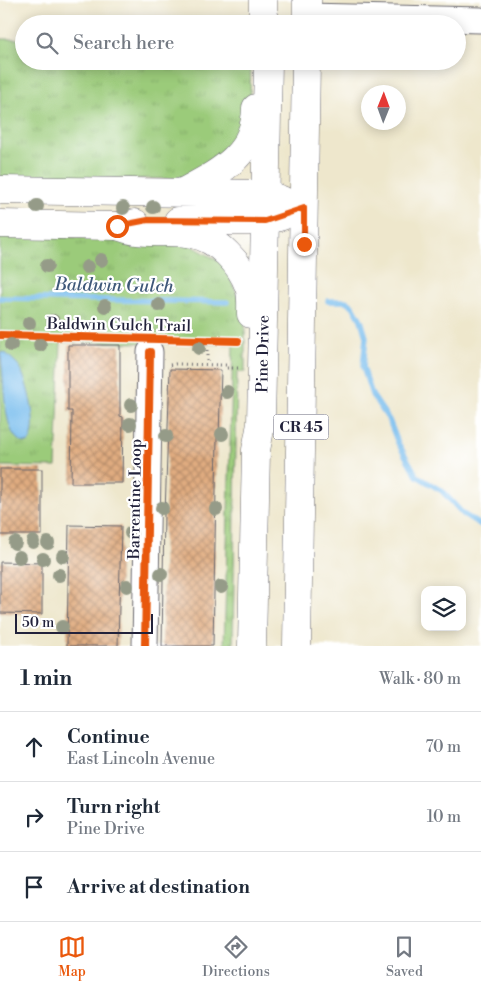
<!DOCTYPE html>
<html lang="en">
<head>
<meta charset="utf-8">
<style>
  :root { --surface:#fff; --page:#f6f6f7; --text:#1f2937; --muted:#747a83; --line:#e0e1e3; --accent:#ea580c }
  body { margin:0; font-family:"Libre Bodoni",serif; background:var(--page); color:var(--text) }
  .controls { position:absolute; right:15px; bottom:15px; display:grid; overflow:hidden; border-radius:10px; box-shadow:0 2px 12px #0003 }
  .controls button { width:45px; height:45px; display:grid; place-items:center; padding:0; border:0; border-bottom:1px solid var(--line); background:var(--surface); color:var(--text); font:25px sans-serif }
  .compass { position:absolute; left:361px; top:85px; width:45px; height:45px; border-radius:50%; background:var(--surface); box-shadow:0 2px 12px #0003; rotate:1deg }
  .scale { position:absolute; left:15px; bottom:12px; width:138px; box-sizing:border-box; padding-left:5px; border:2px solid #22223b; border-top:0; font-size:14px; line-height:18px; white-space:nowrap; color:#22223b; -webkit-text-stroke:4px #fff; paint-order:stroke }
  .stop { position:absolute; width:15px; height:15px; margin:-11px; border:4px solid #ea580c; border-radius:50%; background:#fff }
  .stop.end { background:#ea580c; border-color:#fff; box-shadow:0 1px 5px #0008 }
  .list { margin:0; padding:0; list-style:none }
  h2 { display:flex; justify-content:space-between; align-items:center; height:65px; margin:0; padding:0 20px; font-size:21px }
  h2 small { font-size:16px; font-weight:400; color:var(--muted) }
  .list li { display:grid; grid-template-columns:32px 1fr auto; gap:15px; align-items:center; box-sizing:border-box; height:70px; padding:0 20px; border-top:1px solid var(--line) }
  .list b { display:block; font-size:19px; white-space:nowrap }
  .list p { margin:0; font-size:16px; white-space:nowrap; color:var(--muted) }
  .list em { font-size:16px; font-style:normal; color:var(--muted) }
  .icon { flex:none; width:28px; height:28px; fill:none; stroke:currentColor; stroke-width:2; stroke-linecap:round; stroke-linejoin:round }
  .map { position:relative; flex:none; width:481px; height:646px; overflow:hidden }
  .search { position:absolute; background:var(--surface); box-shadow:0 2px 12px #0003; left:15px; right:15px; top:15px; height:55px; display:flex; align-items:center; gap:12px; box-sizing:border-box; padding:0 18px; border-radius:28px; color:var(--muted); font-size:19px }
  .sheet { height:275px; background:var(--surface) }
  nav { display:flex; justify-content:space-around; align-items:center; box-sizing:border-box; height:70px; border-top:1px solid var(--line); background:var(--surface); font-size:14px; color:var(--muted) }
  nav a { display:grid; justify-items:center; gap:2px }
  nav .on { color:var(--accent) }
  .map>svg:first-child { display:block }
  .grass { fill:url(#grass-tufts); stroke:#5e765a }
  .water { fill:#76bced; stroke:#4c6f94 }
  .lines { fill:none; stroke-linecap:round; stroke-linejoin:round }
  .stream { stroke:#76bced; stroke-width:5.5 }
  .building { fill:url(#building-cross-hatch) }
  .minor-casing { stroke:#69676e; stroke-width:27 }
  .major-casing { stroke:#69676e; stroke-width:29 }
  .path { stroke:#69676e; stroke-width:3; stroke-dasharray:1 4; stroke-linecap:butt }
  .minor { stroke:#fff; stroke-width:25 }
  .major { stroke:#fff; stroke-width:28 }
  .cycleway-casing { stroke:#fff; stroke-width:11 }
  .cycleway { stroke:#e8590c; stroke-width:8 }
  .tree { fill:#959b88 }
  .route { stroke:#ea580c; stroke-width:6 }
  .labels { text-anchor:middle; stroke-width:4.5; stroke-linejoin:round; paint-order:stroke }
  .shield { fill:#fff; stroke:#646476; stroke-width:1 }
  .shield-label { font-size:15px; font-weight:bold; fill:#22223b }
  .street-label { font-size:16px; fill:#22223b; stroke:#fff }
  .water-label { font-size:18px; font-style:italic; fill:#3f5879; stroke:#fff }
</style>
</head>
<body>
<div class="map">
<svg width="481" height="646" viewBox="0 0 481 646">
  <defs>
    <pattern id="grass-tufts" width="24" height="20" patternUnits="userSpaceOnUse" patternTransform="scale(1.25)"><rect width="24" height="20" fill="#9bcb7a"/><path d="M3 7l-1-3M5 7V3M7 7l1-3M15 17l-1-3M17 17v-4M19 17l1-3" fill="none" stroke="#85ae6a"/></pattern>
    <pattern id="building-cross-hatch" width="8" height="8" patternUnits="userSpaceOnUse" patternTransform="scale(1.25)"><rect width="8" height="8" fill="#e0ac80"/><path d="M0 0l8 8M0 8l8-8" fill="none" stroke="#b58c6a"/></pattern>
  </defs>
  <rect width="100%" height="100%" fill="#fff"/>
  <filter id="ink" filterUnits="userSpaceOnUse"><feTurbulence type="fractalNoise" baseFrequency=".02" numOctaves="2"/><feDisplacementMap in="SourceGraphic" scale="10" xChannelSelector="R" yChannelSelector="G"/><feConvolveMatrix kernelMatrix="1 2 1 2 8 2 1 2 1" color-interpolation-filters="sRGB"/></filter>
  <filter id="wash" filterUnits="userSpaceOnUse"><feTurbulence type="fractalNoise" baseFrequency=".0096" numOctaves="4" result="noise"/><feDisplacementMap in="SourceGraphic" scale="20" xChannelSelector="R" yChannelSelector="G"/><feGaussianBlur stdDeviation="1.12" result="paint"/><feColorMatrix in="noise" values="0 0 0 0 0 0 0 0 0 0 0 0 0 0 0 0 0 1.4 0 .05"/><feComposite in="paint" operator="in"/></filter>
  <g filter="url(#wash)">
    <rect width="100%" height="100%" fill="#eee7cc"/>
    <g class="grass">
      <polygon points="0,39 24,39 24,61 251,61 250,98 238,141 188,177 173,179 0,177"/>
      <polygon points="0,236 180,239 224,264 245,312 245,372 237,372 233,646 224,646 233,344 61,342 56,467 0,466"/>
    </g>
    <path class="water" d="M5,352C9,357 15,361 19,366C27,380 41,430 28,443C0,444 6,377 0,353Z"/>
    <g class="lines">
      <g class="stream">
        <polyline points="0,298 227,302"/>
        <polyline points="328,301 346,301 353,306 361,320 366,337 363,367 372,395 389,420 398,443 417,476 442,491 463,514 481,525"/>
      </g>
    </g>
    <g id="blocks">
      <g class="building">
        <polygon points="68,345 120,345 120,416 123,417 122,483 71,483 72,411 68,411"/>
        <polygon points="170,369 221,370 219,437 217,437 213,646 162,646 164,513 165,513"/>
        <rect x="0" y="469" width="42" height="66"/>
        <polygon points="69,525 121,526 118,646 67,646"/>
        <polygon points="0,562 42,563 42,614 0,613"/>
      </g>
    </g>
  </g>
  <g filter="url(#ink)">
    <use href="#blocks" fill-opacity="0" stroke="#69676e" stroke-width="1"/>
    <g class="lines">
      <defs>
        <g id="minor">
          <polyline points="307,16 481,20"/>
          <polyline points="145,646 150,352"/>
        </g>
        <g id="major">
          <polyline points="263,0 263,13 267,24"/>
          <polyline points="307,24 307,0"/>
          <polyline points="0,190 266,194 282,200"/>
          <path d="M183,192C220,172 255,155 256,108"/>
          <polyline points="178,221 265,221 282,216"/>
          <polyline points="0,224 117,226 135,223"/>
          <path d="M117,226C123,228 130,230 136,231C155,234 174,230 193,234C218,239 241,264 249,287C252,296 251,305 251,314"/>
          <polyline points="252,646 256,450 261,424 268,61"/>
          <polyline points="297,646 306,61"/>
        </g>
      </defs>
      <use href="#minor" class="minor-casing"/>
      <use href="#major" class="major-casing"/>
      <g class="path">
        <polyline points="207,340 207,364"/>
        <polyline points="170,365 175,364 226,365 226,368 241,368"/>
      </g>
      <use href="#minor" class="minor"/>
      <use href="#major" class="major"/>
      <defs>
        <g id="cycleway">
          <polyline points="0,335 238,341"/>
          <polyline points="145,646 150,352"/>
        </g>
      </defs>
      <use href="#cycleway" class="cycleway-casing"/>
      <use href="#cycleway" class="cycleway"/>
    </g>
    <g class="tree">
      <circle cx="37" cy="206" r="7"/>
      <circle cx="153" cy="207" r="7"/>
      <circle cx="123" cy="208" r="7"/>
      <circle cx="101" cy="260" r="7"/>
      <circle cx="47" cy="266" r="7"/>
      <circle cx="87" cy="267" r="7"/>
      <circle cx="159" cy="305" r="7"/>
      <circle cx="105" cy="306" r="7"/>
      <circle cx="53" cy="321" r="7"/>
      <circle cx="29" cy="323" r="7"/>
      <circle cx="11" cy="345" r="7"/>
      <circle cx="40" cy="345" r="7"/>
      <circle cx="199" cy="348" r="7"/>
      <circle cx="227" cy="392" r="7"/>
      <circle cx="131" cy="405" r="7"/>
      <circle cx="130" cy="424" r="7"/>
      <circle cx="222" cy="434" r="7"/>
      <circle cx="166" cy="436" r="7"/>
      <circle cx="162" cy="508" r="7"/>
      <circle cx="216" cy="509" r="7"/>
      <circle cx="131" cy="533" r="7"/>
      <circle cx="33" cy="542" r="7"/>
      <circle cx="15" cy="543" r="7"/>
      <circle cx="48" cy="543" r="7"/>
      <circle cx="63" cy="556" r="7"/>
      <circle cx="19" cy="557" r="7"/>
      <circle cx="43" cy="559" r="7"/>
      <circle cx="161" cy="574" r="7"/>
      <circle cx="59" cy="575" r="7"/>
      <circle cx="127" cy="586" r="7"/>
      <circle cx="221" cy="587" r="7"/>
      <circle cx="62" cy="627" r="7"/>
    </g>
  </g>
  <g class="lines" filter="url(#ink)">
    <polyline class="route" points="117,226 148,220 265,221 304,208 304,244"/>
  </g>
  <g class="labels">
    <rect class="shield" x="273.5" y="414.5" width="55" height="25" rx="4"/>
    <g class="shield-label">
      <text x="301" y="432">CR 45</text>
    </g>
    <g class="street-label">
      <text transform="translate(119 324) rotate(1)" y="6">Baldwin Gulch Trail</text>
      <text transform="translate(262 354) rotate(-89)" y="6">Pine Drive</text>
      <text transform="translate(134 499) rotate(-89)" y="6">Barrentine Loop</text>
    </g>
    <g class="water-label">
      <text transform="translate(114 285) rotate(1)" y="6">Baldwin Gulch</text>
    </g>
  </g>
</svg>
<div class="controls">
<button><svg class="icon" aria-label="layers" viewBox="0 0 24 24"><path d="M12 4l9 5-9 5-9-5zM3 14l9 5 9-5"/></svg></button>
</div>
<svg class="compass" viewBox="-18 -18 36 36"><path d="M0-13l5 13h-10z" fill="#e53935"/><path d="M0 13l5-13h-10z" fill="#747a83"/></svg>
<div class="scale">50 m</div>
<div class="stop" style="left:117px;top:226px"></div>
<div class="stop end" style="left:304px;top:244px"></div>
<div class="search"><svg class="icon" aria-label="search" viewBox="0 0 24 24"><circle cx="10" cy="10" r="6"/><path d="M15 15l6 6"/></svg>Search here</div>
</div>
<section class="sheet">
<h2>1 min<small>Walk · 80 m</small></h2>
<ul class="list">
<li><svg class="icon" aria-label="ahead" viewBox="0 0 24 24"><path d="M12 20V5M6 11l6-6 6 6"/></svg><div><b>Continue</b><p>East Lincoln Avenue</p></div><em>70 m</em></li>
<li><svg class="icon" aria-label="right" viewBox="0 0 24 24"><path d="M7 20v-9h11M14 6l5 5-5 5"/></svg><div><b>Turn right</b><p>Pine Drive</p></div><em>10 m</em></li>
<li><svg class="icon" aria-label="arrive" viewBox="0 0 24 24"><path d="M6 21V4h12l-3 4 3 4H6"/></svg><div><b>Arrive at destination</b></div></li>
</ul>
</section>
<nav>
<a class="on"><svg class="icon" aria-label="map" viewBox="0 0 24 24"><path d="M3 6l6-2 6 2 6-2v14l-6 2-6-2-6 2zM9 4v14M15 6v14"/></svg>Map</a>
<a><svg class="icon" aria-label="directions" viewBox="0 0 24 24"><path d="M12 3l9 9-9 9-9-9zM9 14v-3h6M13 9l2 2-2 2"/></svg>Directions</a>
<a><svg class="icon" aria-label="saved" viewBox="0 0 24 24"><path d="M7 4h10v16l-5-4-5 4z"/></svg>Saved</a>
</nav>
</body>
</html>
